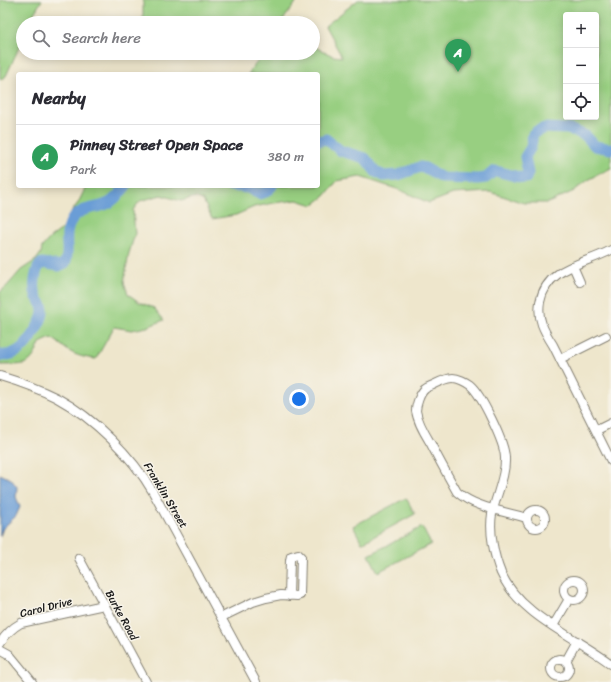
<!DOCTYPE html>
<html lang="en">
<head>
<meta charset="utf-8">
<style>
  :root { --surface:#fff; --page:#f7f7f7; --text:#2b2b33; --muted:#7c7c81; --line:#e1e1e2; --accent:#111827 }
  body { margin:0; font-family:Sriracha,sans-serif; background:var(--page); color:var(--text) }
  .controls { position:absolute; right:12px; top:12px; display:grid; overflow:hidden; border-radius:4px; box-shadow:0 2px 10px #0003 }
  .controls button { width:36px; height:36px; display:grid; place-items:center; padding:0; border:0; border-bottom:1px solid var(--line); background:var(--surface); color:var(--text); font:20px sans-serif }
  .you { position:absolute; left:299px; top:399px; width:14px; height:14px; margin:-10px; border:3px solid #fff; border-radius:50%; background:#1a73e8; box-shadow:0 0 0 6px #1a73e833 }
  .badge { display:grid; place-items:center; width:26px; height:26px; border-radius:50%; background:var(--accent); color:#fff; font-size:13px; font-weight:700 }
  .pin { position:absolute; translate:-50% -33px; filter:drop-shadow(0 1px 2px #0008) }
  .pin::after { content:''; position:absolute; top:21px; width:14px; height:12px; background:inherit; clip-path:polygon(0 0,100% 0,50% 100%) }
  .list { margin:0; padding:0; list-style:none }
  h2 { display:flex; justify-content:space-between; align-items:center; height:52px; margin:0; padding:0 16px; font-size:17px }
  h2 small { font-size:13px; font-weight:400; color:var(--muted) }
  .list li { display:grid; grid-template-columns:26px 1fr auto; gap:12px; align-items:center; box-sizing:border-box; height:64px; padding:0 16px; border-top:1px solid var(--line) }
  .list b { display:block; font-size:15px; white-space:nowrap }
  .list p { margin:0; font-size:13px; white-space:nowrap; color:var(--muted) }
  .list em { font-size:13px; font-style:normal; color:var(--muted) }
  .icon { flex:none; width:22px; height:22px; fill:none; stroke:currentColor; stroke-width:2; stroke-linecap:round; stroke-linejoin:round }
  .map { position:relative; flex:none; width:611px; height:682px; overflow:hidden }
  .search { position:absolute; background:var(--surface); box-shadow:0 2px 10px #0003; left:16px; top:16px; width:304px; height:44px; display:flex; align-items:center; gap:10px; box-sizing:border-box; padding:0 14px; border-radius:22px; color:var(--muted); font-size:15px }
  .panel { position:absolute; background:var(--surface); box-shadow:0 2px 10px #0003; left:16px; top:72px; width:304px; height:116px; border-radius:4px }
  .map>svg:first-child { display:block }
  .green { fill:#98cf81; stroke:#5a764e; fill-rule:evenodd }
  .water { fill:#6b9dd6; stroke:#445c79 }
  .lines { fill:none; stroke-linecap:round; stroke-linejoin:round }
  .river { stroke:#6b9dd6; stroke-width:11 }
  .street-casing { stroke:#858174; stroke-width:10 }
  .street { stroke:#fff; stroke-width:8 }
  .labels { text-anchor:middle; stroke-width:3; stroke-linejoin:round; paint-order:stroke }
  .street-label { font-size:11px; fill:#1c1c1c; stroke:#f7f3e8 }
</style>
</head>
<body>
<div class="map">
<svg width="611" height="682" viewBox="0 0 611 682">
  <rect width="100%" height="100%" fill="#f7f3e8"/>
  <filter id="ink" filterUnits="userSpaceOnUse"><feTurbulence type="fractalNoise" baseFrequency=".025" numOctaves="2"/><feDisplacementMap in="SourceGraphic" scale="8" xChannelSelector="R" yChannelSelector="G"/><feConvolveMatrix kernelMatrix="1 2 1 2 8 2 1 2 1" color-interpolation-filters="sRGB"/></filter>
  <filter id="wash" filterUnits="userSpaceOnUse"><feTurbulence type="fractalNoise" baseFrequency=".012" numOctaves="4" result="noise"/><feDisplacementMap in="SourceGraphic" scale="16" xChannelSelector="R" yChannelSelector="G"/><feGaussianBlur stdDeviation="0.9" result="paint"/><feColorMatrix in="noise" values="0 0 0 0 0 0 0 0 0 0 0 0 0 0 0 0 0 1.4 0 .05"/><feComposite in="paint" operator="in"/></filter>
  <g filter="url(#wash)">
    <rect width="100%" height="100%" fill="#eee6cc"/>
    <g class="green">
      <polygon points="0,0 42,0 28,23 23,23 23,35 21,43 6,76 0,80"/>
      <polygon points="143,0 298,0 283,20 278,23 143,23"/>
      <path d="M358,0H611V168L588,180L574,191L548,203H524L490,192L453,194L429,203L400,190L360,177L337,181L325,196L313,205L297,200L274,203L254,207L236,215L212,219L203,200L195,197L181,201L161,195L140,201L133,210L135,234L129,253L124,282L128,294L139,302L154,308L164,320L147,327L132,330L114,327L96,359C86,358 77,356 69,351C62,347 58,341 51,338L40,343C30,369 24,364 0,365V292L7,286L21,270L36,260L41,253L42,247L50,238L62,229L72,211L78,203L85,189L93,186H318V74H248L264,53H313V46L333,56L342,57L325,26ZM566,15H596V117H566Z"/>
      <polygon points="156,53 228,53 208,56 157,55"/>
      <polygon points="406,498 415,514 362,543 353,526"/>
      <polygon points="422,527 431,544 378,572 369,555"/>
    </g>
    <polygon class="water" points="0,474 11,479 17,487 16,497 20,507 16,516 3,528 0,536"/>
    <g class="lines">
      <g class="river">
        <polyline points="318,141 326,139 341,151 365,158 376,172 384,176 398,175 420,167 425,168 442,178 478,179 486,178 493,172 496,171 523,178 526,178 528,173 525,157 531,147 533,134 537,131 545,128 567,129 575,131 586,136 595,146 611,149"/>
        <polyline points="231,186 248,188 259,194 266,192 272,186"/>
        <path d="M0,355C18,357 28,343 36,329C39,324 43,318 43,312C44,305 38,301 36,295C33,288 35,267 42,263L59,266L65,263C71,251 62,237 71,221C80,206 95,210 109,203C116,199 121,192 126,186"/>
      </g>
    </g>
  </g>
  <g filter="url(#ink)">
    <g class="lines">
      <defs>
        <g id="street">
          <path d="M611,250C584,265 547,266 540,302C537,319 544,331 553,345L611,461"/>
          <polyline points="573,266 580,282"/>
          <polyline points="560,359 606,336"/>
          <path d="M0,376C20,382 39,389 57,398C94,418 132,456 153,492L256,682"/>
          <polyline points="597,430 611,423"/>
          <circle cx="536" cy="519" r="9"/>
          <path d="M527,518C504,511 475,508 457,492C448,476 439,460 431,444C425,434 418,423 416,411C416,405 420,393 425,389C427,387 431,386 433,385C439,382 447,378 453,378C458,378 466,382 470,385C481,394 505,443 505,458C506,476 496,495 492,514C489,532 494,556 501,573C520,616 576,637 611,664"/>
          <polyline points="79,558 146,682"/>
          <circle cx="574" cy="590" r="10"/>
          <polyline points="222,617 253,602 266,598 281,595 297,596 300,595 301,557 298,554 291,556 290,560 289,596"/>
          <polyline points="553,626 569,599"/>
          <path d="M0,643C6,634 12,628 21,623L104,605"/>
          <polyline points="0,649 9,654 32,682"/>
          <circle cx="560" cy="668" r="9"/>
          <polyline points="566,661 577,641"/>
        </g>
      </defs>
      <use href="#street" class="street-casing"/>
      <use href="#street" class="street"/>
    </g>
  </g>
  <g class="labels">
    <g class="street-label">
      <text transform="translate(166 495) rotate(59)" y="4">Franklin Street</text>
      <text transform="translate(46 607) rotate(-14)" y="4">Carol Drive</text>
      <text transform="translate(122 615) rotate(61)" y="4">Burke Road</text>
    </g>
  </g>
</svg>
<div class="controls">
<button>+</button>
<button>−</button>
<button><svg class="icon" aria-label="locate" viewBox="0 0 24 24"><circle cx="12" cy="12" r="6"/><path d="M12 2v4M12 18v4M2 12h4M18 12h4"/></svg></button>
</div>
<div class="you"></div>
<div class="pin badge" style="left:458px;top:72px;background:#2e9e5b">A</div>
<div class="search"><svg class="icon" aria-label="search" viewBox="0 0 24 24"><circle cx="10" cy="10" r="6"/><path d="M15 15l6 6"/></svg>Search here</div>
<section class="panel">
<h2>Nearby<small></small></h2>
<ul class="list">
<li><span class="badge" style="background:#2e9e5b">A</span><div><b>Pinney Street Open Space</b><p>Park</p></div><em>380 m</em></li>
</ul>
</section>
</div>
</body>
</html>
